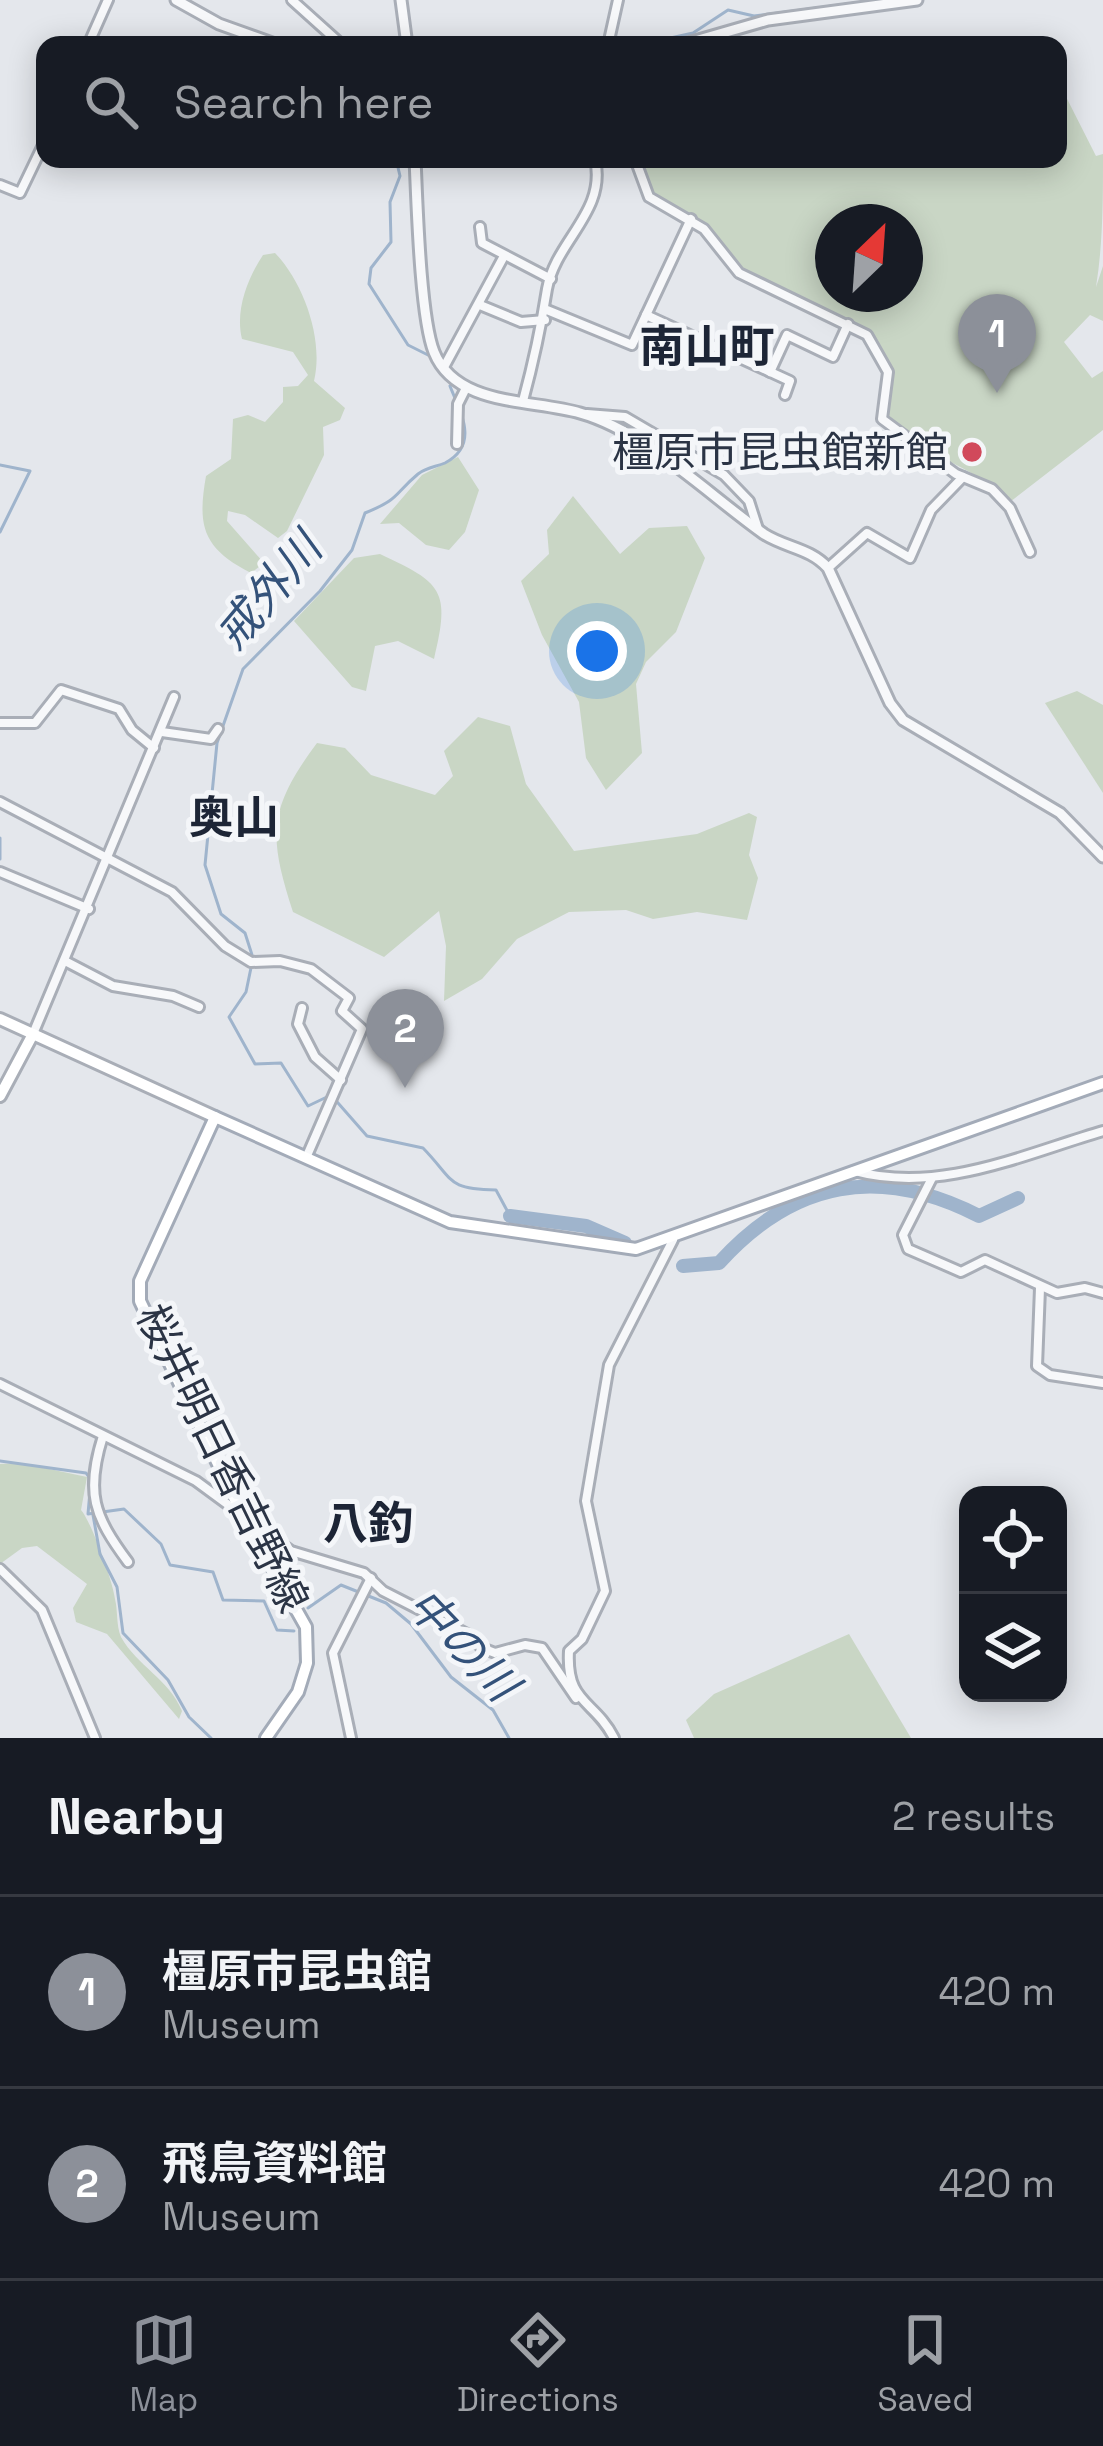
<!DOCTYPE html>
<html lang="en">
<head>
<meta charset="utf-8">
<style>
  :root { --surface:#171b24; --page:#242831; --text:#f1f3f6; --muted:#9ea1a6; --line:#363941; --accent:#8c9099 }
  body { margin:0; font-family:"Space Grotesk","Noto Sans JP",sans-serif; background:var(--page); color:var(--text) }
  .controls { position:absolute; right:36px; bottom:36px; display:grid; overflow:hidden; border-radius:24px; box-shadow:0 6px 30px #0003 }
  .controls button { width:108px; height:108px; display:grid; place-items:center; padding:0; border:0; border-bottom:3px solid var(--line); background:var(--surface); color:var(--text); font:60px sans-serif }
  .compass { position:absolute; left:815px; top:204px; width:108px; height:108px; border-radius:50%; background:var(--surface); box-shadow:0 6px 30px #0003; rotate:25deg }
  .you { position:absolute; left:597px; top:651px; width:42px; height:42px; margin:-30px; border:9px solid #fff; border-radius:50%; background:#1a73e8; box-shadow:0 0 0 18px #1a73e833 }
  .badge { display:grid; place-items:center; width:78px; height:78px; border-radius:50%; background:var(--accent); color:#fff; font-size:39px; font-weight:700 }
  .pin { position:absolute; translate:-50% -99px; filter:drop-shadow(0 3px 6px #0008) }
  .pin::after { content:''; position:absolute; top:63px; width:42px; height:36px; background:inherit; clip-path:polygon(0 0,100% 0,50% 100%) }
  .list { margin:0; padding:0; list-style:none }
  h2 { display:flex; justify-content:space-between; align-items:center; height:156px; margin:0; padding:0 48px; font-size:51px }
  h2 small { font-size:39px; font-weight:400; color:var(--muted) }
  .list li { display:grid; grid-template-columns:78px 1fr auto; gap:36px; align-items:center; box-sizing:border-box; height:192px; padding:0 48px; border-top:3px solid var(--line) }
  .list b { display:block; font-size:45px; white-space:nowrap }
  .list p { margin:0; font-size:39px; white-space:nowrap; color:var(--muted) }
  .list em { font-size:39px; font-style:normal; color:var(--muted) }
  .icon { flex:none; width:66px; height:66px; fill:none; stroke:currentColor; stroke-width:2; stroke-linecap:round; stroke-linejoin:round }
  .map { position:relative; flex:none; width:1103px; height:1738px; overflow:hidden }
  .search { position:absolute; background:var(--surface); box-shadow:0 6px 30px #0003; left:36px; right:36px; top:36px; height:132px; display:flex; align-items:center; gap:30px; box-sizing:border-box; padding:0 42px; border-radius:24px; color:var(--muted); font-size:45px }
  .sheet { height:540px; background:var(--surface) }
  nav { display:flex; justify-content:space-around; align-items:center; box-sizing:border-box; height:168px; border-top:3px solid var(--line); background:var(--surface); font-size:33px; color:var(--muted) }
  nav a { display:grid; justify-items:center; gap:6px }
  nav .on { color:var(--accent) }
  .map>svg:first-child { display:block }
  .green { fill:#c9d6c5; fill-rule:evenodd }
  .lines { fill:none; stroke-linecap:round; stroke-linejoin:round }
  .stream { stroke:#9fb4cc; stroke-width:3 }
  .river { stroke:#9fb4cc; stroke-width:14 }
  .minor-casing { stroke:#a9aeb7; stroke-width:14 }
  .tertiary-casing { stroke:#a9aeb7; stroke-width:15 }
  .secondary-casing { stroke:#a9aeb7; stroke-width:16 }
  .primary-casing { stroke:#a3abb8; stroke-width:16 }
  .minor { stroke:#f7f8fa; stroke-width:8 }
  .tertiary { stroke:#f7f8fa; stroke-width:9 }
  .secondary { stroke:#fff; stroke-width:10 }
  .primary { stroke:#fff; stroke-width:10 }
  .poi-dot { fill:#d1495b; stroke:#f4f6f9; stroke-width:4.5 }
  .labels { text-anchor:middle; stroke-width:10; stroke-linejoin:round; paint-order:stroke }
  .poi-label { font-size:42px; fill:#2b3445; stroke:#f4f6f9; text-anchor:end }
  .street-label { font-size:42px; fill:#2b3445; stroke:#f4f6f9 }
  .neighbourhood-label { font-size:45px; font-weight:bold; fill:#1d2536; stroke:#f4f6f9 }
  .water-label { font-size:45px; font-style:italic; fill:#34527a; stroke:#f4f6f9 }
</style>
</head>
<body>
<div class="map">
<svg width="1103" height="1738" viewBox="0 0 1103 1738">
  <rect width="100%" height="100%" fill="#e4e7ec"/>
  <g class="green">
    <path d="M1058,81L1096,156L1103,154C1103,201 1103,243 1096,287L1103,266V321L1090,315L1064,342L1092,378L1103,371V430L1010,502C974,464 916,456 884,411C910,310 803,313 742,269C727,258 720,239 706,226C693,213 672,207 655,201L640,159H1058ZM833,222H905V294H833Z"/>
    <path d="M275,253C304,283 324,340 314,381L345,408L340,420L323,427L324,455L287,531L278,538L245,515L228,511L227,521L264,563L251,573C203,548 197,527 206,476L231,459L233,419L248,415L265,422L283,402V387L298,386L308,375L293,352L242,339C235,311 247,279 263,255Z"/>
    <polygon points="458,457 479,490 465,532 449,550 426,545 399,523 380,524 422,475"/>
    <polygon points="573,496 620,554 649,528 687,526 705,558 676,632 646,662 636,684 642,753 606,790 586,758 579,702 542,635 521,581 549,554 547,530"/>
    <path d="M380,554C442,583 451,590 434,659L398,641L375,646L366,691L352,687L294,621L354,558Z"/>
    <polygon points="1077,691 1103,705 1103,793 1045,703"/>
    <path d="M478,717L510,726L526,784L574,851L697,834L749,813L757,817L749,855L758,878L747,920L697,912L653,919L626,910L569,912L517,939L482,979L444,1001L446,946L439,911L384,957L293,912C268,835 268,809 317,743L345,748L371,775L435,795L453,776L444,751Z"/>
    <path d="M21,1463L87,1477L81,1510C91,1521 113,1582 115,1599C118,1611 116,1625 121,1637C137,1666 169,1679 182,1711L179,1719L107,1634L76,1622L73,1608L87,1584L37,1546L22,1548L0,1564V1464Z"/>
    <polygon points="849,1634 911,1738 694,1738 686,1720 714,1694"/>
  </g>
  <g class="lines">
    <g class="stream">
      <polyline points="639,45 693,33 728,10 754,16 878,0"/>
      <polyline points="396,159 400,176 390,202 391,242 371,268 369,284 408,345 430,356"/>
      <path d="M450,386C459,410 481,444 445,463C436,467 427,467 418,474C393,495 400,499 365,513L352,550L320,591L243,669L217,743L205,865L221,914L245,933L253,958L246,992L229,1017L255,1064L281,1063L308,1106L331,1095L367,1136L423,1148C455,1181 446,1189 496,1190L510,1216"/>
      <polyline points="0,465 30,471 0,532"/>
      <polyline points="0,838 0,859"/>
      <polyline points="0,1461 86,1473 91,1480 88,1514 124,1509 161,1544 170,1565 213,1572 223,1600 264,1601 277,1630 294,1631"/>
      <polyline points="93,1515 100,1554 117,1587 123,1633 168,1680 189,1717 211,1738"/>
      <polyline points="308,1608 341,1585 386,1603 411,1624 451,1677 493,1710 509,1738"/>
    </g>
    <g class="river">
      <polyline points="510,1216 586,1226 625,1243"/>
      <path d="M683,1266L719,1263C794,1180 879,1165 979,1216L1018,1198"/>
    </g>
    <defs>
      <g id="minor">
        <polyline points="292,0 342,45"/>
        <polyline points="88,45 108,0"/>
        <polyline points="608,45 618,0"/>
        <polyline points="635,159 649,197 704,229 739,273 867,335 888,372 882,419 956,474 992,489 1010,508 1030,552"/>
        <polyline points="0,185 20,193 45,141"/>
        <polyline points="480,227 482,243 551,279"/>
        <polyline points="480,305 521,322 545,320"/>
        <polyline points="547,310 632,345 691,219"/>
        <polyline points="646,315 790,381 785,395"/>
        <polyline points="444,367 504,256"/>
        <polyline points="770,372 787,335 833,357 848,324"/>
        <path d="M523,401C533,364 541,327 547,289C556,240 607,212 595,159"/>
        <polyline points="587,414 625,417 724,475 749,501 758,529"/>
        <polyline points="457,444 458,404 466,388"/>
        <polyline points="828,568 867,533 910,558 931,510 963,477"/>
        <polyline points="0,723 35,723 61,690 119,709 132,730 154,748"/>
        <polyline points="162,732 211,739 218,729"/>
        <polyline points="0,802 172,892 225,946 251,962 280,961 311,969 349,998 342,1011 362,1029 306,1158"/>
        <polyline points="0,872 89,909"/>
        <polyline points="65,961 113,986 173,996 199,1007"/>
        <polyline points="302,1008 298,1024 315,1057 341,1080"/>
        <polyline points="33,1034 174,697"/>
        <path d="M854,1171C940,1194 1021,1155 1103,1131"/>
        <polyline points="932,1178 903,1235 908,1249 961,1272 985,1260 1057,1293 1085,1288 1103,1293"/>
        <polyline points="1040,1288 1037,1366 1050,1375 1103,1383"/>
        <polyline points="0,1384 196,1481 291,1551 364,1573 383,1591 469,1635 482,1648 495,1653 525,1645 542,1648 576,1698"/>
        <path d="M103,1436C85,1493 94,1516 128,1562"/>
        <polyline points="0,1569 42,1610 95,1738"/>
        <polyline points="351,1738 333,1653 371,1578"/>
        <path d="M614,1738C594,1699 566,1704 569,1651L582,1639L605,1591L586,1501L609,1365L673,1240"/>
      </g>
      <g id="tertiary">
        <polyline points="176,0 219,24 278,45"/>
        <polyline points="401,0 407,45"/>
        <polyline points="681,45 768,20 917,0"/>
        <path d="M415,159C417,201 420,317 434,352C456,407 532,399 580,413C645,431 710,496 764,534C786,548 810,548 828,568L890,703L903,720L1060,813L1103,857"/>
      </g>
      <g id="secondary">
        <polyline points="0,1019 215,1117"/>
        <polyline points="0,1096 33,1034"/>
      </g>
      <polyline id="primary" points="266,1738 298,1692 307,1663 306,1627 241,1512 140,1301 140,1281 215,1117 450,1222 636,1249 1103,1083"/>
    </defs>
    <use href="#minor" class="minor-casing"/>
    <use href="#tertiary" class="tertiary-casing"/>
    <use href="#secondary" class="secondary-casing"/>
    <use href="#primary" class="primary-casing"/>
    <use href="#minor" class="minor"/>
    <use href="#tertiary" class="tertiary"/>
    <use href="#secondary" class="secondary"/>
    <use href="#primary" class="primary"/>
  </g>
  <circle class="poi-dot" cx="972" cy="452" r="12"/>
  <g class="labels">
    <g class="poi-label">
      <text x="948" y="467">橿原市昆虫館新館</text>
    </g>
    <g class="street-label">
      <text transform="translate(223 1458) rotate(64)" y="15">桜井明日香吉野線</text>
    </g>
    <g class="neighbourhood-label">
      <text x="707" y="362">南山町</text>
      <text x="234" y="833">奥山</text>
      <text x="368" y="1539">八釣</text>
    </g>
    <g class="water-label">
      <text transform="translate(268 591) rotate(-50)" y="16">戒外川</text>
      <text transform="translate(463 1644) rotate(46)" y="16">中の川</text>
    </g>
  </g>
</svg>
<div class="controls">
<button><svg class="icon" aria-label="locate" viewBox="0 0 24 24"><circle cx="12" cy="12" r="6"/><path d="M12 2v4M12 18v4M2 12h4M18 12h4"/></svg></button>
<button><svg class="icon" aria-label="layers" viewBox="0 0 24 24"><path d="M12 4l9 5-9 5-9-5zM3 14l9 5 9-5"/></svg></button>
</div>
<svg class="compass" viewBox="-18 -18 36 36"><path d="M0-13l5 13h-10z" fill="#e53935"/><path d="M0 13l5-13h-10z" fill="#9ea1a6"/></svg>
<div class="you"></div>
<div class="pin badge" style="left:997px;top:393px">1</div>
<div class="pin badge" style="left:405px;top:1088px">2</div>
<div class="search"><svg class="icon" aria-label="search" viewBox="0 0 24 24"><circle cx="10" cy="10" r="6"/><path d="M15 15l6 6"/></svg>Search here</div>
</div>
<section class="sheet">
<h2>Nearby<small>2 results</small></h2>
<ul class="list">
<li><span class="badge">1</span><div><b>橿原市昆虫館</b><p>Museum</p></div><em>420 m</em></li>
<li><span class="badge">2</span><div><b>飛鳥資料館</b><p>Museum</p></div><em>420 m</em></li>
</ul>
</section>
<nav>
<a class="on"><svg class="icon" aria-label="map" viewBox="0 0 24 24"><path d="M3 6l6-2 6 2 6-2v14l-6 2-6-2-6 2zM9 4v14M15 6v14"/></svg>Map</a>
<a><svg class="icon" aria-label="directions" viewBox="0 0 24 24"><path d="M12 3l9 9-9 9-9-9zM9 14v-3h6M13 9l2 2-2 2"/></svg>Directions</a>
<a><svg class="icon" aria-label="saved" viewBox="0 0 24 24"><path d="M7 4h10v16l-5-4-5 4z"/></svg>Saved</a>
</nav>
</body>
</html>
